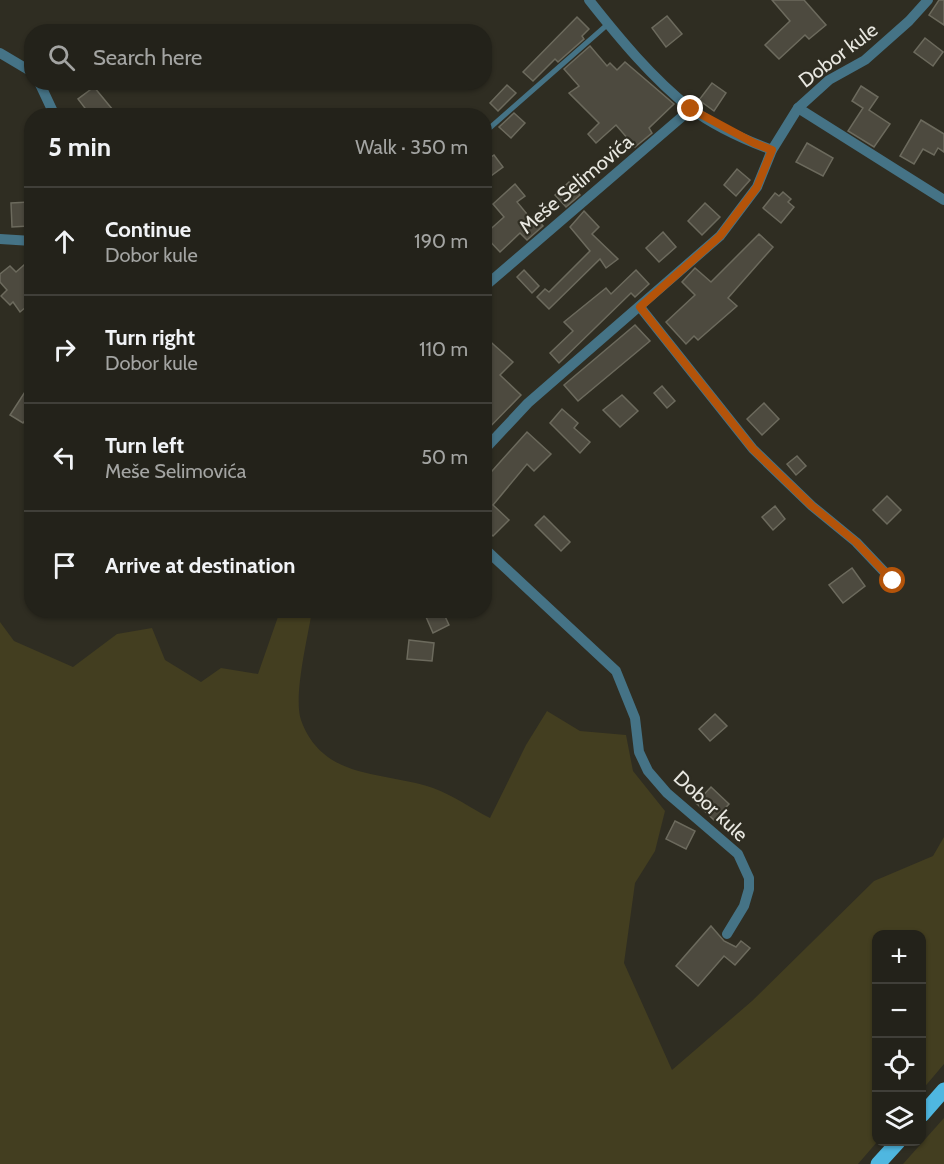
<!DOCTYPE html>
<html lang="en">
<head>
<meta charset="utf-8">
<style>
  :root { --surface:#23221a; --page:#2b2a23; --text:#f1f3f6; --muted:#a3a4a2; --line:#403f39 }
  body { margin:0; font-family:Cabin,sans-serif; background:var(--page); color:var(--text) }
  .controls { position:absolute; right:18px; bottom:18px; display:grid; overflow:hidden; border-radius:12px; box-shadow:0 2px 4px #0004 }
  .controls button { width:54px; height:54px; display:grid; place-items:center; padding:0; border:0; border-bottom:2px solid var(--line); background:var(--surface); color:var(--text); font:30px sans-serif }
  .stop { position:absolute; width:18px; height:18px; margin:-14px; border:4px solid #b45309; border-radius:50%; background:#fff }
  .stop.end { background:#b45309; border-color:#fff; box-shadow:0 2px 6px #0008 }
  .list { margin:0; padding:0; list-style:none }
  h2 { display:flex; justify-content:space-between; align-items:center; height:78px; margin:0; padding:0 24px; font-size:26px }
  h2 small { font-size:20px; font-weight:400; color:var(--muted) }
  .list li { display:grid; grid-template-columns:39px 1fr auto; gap:18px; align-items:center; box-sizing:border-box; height:108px; padding:0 24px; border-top:2px solid var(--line) }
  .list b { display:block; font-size:22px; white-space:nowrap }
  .list p { margin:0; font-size:20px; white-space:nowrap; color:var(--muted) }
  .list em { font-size:20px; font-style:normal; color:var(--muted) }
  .icon { flex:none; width:33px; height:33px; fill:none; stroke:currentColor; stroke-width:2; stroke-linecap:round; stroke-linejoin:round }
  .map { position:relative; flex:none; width:944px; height:1164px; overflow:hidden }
  .search { position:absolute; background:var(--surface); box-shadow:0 2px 4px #0004; left:24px; top:24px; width:468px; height:66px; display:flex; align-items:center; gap:15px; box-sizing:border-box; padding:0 21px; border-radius:24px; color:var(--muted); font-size:22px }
  .panel { position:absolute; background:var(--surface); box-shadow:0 2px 4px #0004; left:24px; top:108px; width:468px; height:510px; border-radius:24px }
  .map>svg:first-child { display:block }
  .green { fill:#433e20 }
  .building { fill:#4d4a3f; stroke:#6c6a5d; stroke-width:1.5 }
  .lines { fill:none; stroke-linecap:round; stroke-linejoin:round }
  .lane { stroke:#457386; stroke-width:5 }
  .street { stroke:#457386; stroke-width:10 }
  .primary { stroke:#4fb7e0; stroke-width:15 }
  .route { stroke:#b45309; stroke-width:8 }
  .labels { text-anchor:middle; stroke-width:4.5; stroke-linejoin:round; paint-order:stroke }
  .street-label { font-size:20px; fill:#e8e7e0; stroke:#2f2d22 }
</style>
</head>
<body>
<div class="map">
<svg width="944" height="1164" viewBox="0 0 944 1164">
  <rect width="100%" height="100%" fill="#2f2d22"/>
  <g class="green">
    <path d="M280,611H312C308,636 293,697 301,720C323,781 384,771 433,788C453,795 472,809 490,818L526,745L547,711L580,731L626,735L633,771L665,811L655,851L635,883L624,963L672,1070L752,1001L874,881L933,856L944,837V1064L922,1090V934H876L877,1142L858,1164H0V622L14,641L73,667L117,634L152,628L165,660L201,682L221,668L258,674Z"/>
    <polygon points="944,1118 944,1164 903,1164"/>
  </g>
  <g class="building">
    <polygon points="772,0 804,0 826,25 809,39 805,35 779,59 765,45 790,21"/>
    <polygon points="939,0 944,0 944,25 929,15"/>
    <polygon points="667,16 682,34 666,47 652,28"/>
    <polygon points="577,17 589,29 582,36 584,39 558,62 555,59 533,81 523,72"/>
    <polygon points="925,38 943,52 933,66 914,52"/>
    <polygon points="590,46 607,66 610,63 617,70 625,62 674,104 649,128 652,133 635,147 616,125 596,143 588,134 599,123 569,93 579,86 564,69"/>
    <polygon points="712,83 726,93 714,111 699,100"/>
    <polygon points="507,85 516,93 498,111 490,103"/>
    <polygon points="861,86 878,97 869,110 890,124 874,147 848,131 863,108 852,101"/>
    <polygon points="94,87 108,104 118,116 91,116 78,99"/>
    <polygon points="514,113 525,123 511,138 499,127"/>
    <polygon points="921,120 944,134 944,152 938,148 934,155 923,149 914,164 900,156"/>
    <polygon points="807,143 833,158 823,176 796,162"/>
    <polygon points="494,155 503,167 484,181 484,162"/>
    <polygon points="737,169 750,180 736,196 724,185"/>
    <polygon points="569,182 580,195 566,207 555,195"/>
    <polygon points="515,184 525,196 517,202 531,219 534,216 543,226 527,240 520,233 500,252 484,235 504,217 493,204"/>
    <polygon points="783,192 791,199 788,202 794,207 781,223 763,208 775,193 779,196"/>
    <polygon points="29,202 29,226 12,227 11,203"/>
    <polygon points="705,203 720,217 702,235 688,221"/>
    <polygon points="584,211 599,227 592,234 618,259 606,268 600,259 549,309 537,297 545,289 549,292 590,251 570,227"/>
    <polygon points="663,232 676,247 659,262 646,248"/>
    <polygon points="759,234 773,247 728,298 737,306 698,340 694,336 686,344 666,322 695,295 682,282 695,268 711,282"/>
    <polygon points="32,258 32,302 20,312 13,302 10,305 1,296 7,290 0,282 0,274 10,266 16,272"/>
    <polygon points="524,270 539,286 532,293 517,277"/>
    <polygon points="636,270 649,284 635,297 631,293 559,363 550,353 573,331 564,322 606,288 611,294"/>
    <polygon points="635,325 650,341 578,401 564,385"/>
    <polygon points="484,336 513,362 500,375 521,395 484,433"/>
    <polygon points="32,381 32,411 23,423 10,415"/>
    <polygon points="662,386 675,401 667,408 654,393"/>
    <polygon points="622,395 638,411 620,427 603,410"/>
    <polygon points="764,403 779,419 762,435 747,419"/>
    <polygon points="562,409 578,423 574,428 590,442 580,453 550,423"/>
    <polygon points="527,432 551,454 534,471 527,464 493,505 509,520 493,536 484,528 484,480"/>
    <polygon points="797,456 806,466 796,475 787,464"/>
    <polygon points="887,496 901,510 887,524 873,510"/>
    <polygon points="775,506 785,519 773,530 762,517"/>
    <polygon points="544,516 570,542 561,551 535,525"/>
    <polygon points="852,568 865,586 843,603 829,585"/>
    <polygon points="423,610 442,610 449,625 433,633"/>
    <polygon points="409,640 434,643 432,661 407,659"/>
    <polygon points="715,714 727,726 710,741 699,729"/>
    <polygon points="711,787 729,804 714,820 696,803"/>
    <polygon points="675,821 695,831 686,849 666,839"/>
    <polygon points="711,926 724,941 736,947 741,941 750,948 735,965 724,956 698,986 676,966"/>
  </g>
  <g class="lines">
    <polyline class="lane" points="484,133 608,24"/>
    <g class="street">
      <path d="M589,0C619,38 652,78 690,108C713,125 745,140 772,150"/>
      <polyline points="0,53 32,72"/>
      <polyline points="39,82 55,116"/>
      <polyline points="798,108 944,200"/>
      <polyline points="0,239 32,241"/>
      <polyline points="484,287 691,109"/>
      <polyline points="640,307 753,449 812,506 856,542 893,581"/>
      <polyline points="484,450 528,403 720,236 757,187 772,150 798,108 829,80 865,60 909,21 928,0"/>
      <polyline points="484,548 616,671 635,718 639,752 648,771 667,793 738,854 749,878 749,889 744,906 727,934"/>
    </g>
    <g class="primary">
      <polyline points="922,1115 944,1090"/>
      <polyline points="878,1164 898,1142"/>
    </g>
  </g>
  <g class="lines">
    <polyline class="route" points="691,109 754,143 772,150 757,187 720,236 640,307 753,449 812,506 856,542 893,581"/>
  </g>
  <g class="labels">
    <g class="street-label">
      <text transform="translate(838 55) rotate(-37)" y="7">Dobor kule</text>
      <text transform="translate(576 184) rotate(-40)" y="7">Meše Selimovića</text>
      <text transform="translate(711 806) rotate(43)" y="7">Dobor kule</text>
    </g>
  </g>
</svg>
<div class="controls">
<button>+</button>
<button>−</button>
<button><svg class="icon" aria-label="locate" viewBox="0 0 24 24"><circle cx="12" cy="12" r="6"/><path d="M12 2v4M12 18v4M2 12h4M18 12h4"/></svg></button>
<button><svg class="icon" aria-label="layers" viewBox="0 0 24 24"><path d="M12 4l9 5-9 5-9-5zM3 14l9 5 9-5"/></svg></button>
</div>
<div class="stop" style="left:893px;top:581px"></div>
<div class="stop end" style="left:691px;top:109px"></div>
<div class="search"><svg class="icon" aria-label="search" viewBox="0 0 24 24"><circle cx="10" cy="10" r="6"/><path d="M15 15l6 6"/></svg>Search here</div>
<section class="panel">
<h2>5 min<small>Walk · 350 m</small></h2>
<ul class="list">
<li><svg class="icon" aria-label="ahead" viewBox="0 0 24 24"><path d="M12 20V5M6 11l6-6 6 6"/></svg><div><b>Continue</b><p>Dobor kule</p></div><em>190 m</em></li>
<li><svg class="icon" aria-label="right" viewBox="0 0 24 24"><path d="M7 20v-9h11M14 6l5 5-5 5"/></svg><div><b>Turn right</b><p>Dobor kule</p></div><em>110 m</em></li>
<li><svg class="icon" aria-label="left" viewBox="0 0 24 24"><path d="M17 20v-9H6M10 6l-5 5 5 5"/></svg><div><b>Turn left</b><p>Meše Selimovića</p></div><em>50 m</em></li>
<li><svg class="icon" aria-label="arrive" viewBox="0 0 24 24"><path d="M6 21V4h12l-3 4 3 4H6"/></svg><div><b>Arrive at destination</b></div></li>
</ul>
</section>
</div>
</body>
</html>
